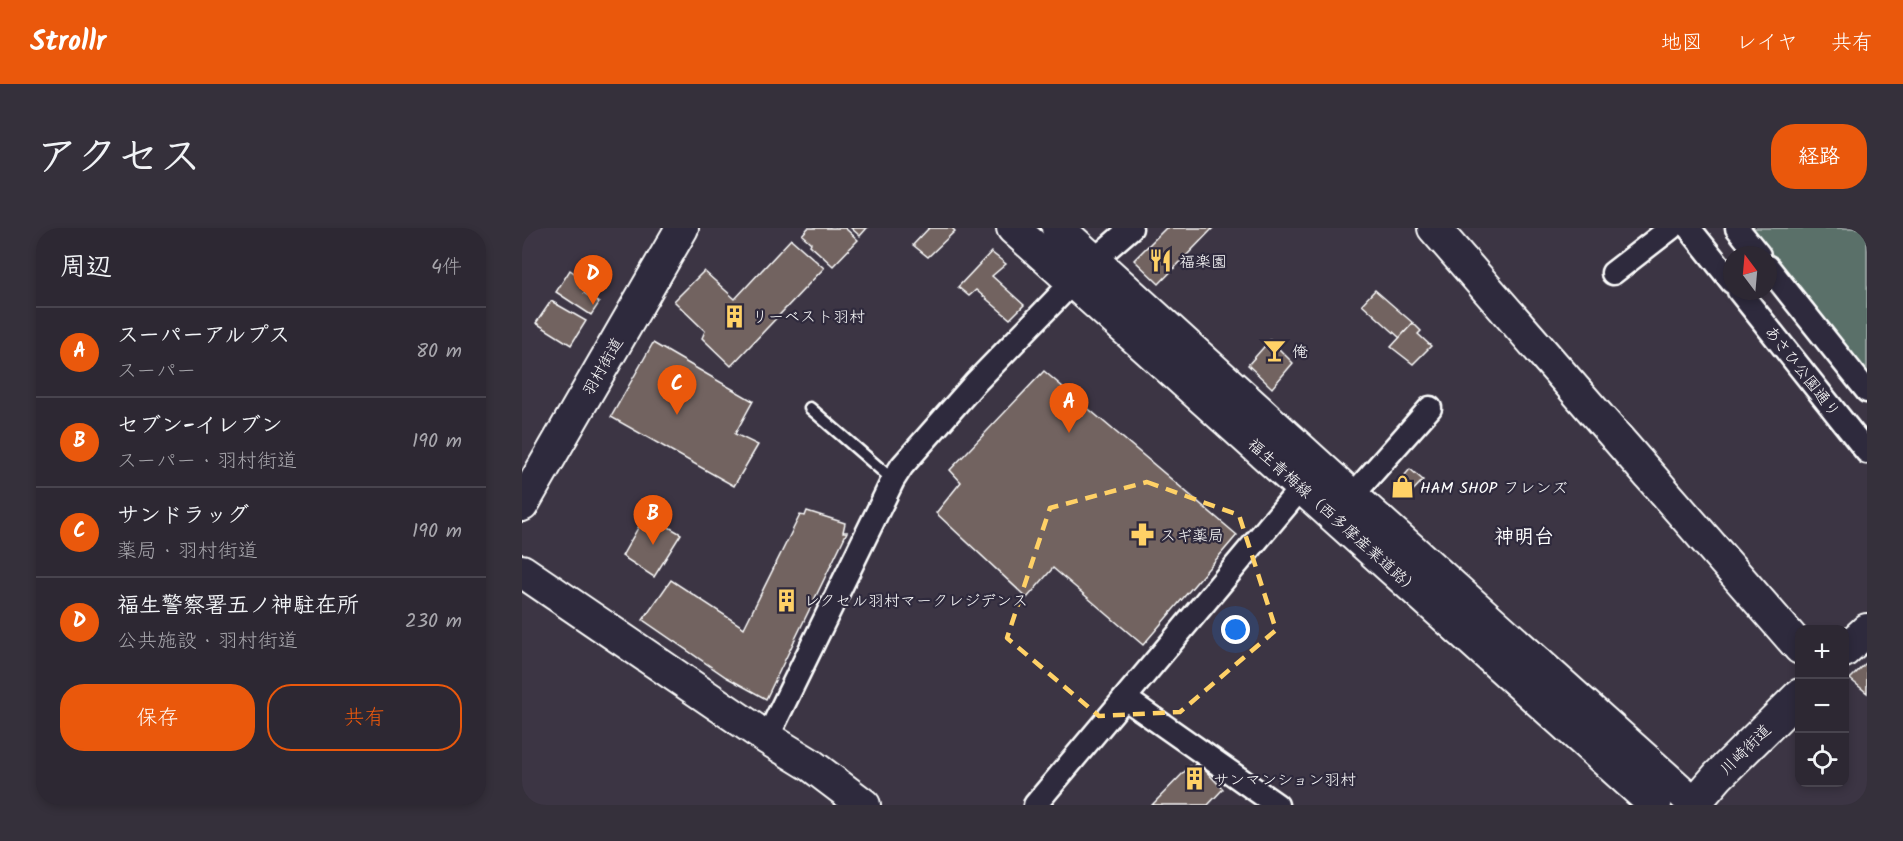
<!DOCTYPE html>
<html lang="ja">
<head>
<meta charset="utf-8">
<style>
  :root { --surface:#2d2833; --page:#35303b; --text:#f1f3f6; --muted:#a7a6ac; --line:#48444e; --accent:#ea580c }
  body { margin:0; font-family:Kalam,"Klee One",sans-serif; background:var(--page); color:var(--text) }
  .controls { position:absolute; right:18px; bottom:18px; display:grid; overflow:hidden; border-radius:12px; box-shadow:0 3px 9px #0003 }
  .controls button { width:54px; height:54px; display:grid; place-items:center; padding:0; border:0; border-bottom:2px solid var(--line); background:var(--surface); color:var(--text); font:30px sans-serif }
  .compass { position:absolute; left:1201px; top:18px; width:54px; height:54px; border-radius:50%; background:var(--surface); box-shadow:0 3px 9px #0003; rotate:344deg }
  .you { position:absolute; left:714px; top:402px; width:21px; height:21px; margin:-15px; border:4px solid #fff; border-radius:50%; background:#1a73e8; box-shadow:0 0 0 9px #1a73e833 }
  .badge { display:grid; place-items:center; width:39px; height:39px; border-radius:50%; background:var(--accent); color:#fff; font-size:20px; font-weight:700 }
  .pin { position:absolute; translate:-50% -50px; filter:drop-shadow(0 2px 3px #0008) }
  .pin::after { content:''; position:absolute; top:32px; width:21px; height:18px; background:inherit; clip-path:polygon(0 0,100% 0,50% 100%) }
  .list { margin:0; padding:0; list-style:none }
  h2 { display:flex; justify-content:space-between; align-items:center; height:78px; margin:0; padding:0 24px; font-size:26px }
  h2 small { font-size:20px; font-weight:400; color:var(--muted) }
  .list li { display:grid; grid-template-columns:39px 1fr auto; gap:18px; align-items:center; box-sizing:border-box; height:90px; padding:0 24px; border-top:2px solid var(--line) }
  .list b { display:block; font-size:22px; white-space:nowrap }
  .list p { margin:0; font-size:20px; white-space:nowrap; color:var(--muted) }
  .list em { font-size:20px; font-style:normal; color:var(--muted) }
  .actions { display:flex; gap:12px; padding:18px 24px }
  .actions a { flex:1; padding:14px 0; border:2px solid var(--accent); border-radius:24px; text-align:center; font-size:21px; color:var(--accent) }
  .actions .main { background:var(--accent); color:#fff }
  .icon { flex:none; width:33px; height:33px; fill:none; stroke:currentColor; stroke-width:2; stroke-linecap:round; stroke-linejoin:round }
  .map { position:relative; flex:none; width:1345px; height:577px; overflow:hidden; border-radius:24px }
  header { display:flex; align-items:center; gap:36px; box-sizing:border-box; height:84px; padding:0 30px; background:var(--accent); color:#fff }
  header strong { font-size:28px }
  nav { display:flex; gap:33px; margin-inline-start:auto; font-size:21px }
  .intro { display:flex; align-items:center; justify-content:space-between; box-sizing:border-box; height:144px; padding:0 36px }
  h1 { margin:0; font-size:42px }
  .button { padding:15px 27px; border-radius:24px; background:var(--accent); color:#fff; font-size:21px; font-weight:700 }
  main { display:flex; gap:36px; padding:0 36px }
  aside { flex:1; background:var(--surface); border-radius:24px; box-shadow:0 3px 9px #0003 }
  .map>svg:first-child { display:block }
  .green { fill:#5a6f69; stroke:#acb7b4; stroke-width:1.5 }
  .building { fill:#726360; stroke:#fff; stroke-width:1.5 }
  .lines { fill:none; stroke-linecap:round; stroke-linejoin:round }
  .lane-casing { stroke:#fff; stroke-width:15 }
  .street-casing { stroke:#fff; stroke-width:27 }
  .secondary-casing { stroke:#fff; stroke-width:36 }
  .lane { stroke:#2f2a3d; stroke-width:10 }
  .street { stroke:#2f2a3d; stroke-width:22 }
  .secondary { stroke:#2f2a3d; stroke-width:32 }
  .marked { fill:none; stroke:#ffd166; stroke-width:4.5; stroke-dasharray:12 8; stroke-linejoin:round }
  .labels { text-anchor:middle; stroke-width:4.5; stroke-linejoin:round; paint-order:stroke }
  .poi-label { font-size:16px; fill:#fff; stroke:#2f2a3d; text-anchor:start }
  .street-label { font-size:16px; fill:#fff; stroke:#2f2a3d }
  .quarter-label { font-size:20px; font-weight:bold; fill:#fff; stroke:#2f2a3d }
</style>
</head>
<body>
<header>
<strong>Strollr</strong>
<nav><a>地図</a><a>レイヤ</a><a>共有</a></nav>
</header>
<div class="intro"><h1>アクセス</h1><a class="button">経路</a></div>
<main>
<aside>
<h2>周辺<small>4件</small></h2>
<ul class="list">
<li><span class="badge">A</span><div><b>スーパーアルプス</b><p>スーパー</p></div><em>80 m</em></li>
<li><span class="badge">B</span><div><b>セブン-イレブン</b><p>スーパー · 羽村街道</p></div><em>190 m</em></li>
<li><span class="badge">C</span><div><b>サンドラッグ</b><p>薬局 · 羽村街道</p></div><em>190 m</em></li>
<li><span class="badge">D</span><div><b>福生警察署五ノ神駐在所</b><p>公共施設 · 羽村街道</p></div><em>230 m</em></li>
</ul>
<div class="actions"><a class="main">保存</a><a>共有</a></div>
</aside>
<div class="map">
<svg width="1345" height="577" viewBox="0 0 1345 577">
  <rect width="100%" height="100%" fill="#3c3544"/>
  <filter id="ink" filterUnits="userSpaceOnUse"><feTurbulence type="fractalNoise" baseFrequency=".0167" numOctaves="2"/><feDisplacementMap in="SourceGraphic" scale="12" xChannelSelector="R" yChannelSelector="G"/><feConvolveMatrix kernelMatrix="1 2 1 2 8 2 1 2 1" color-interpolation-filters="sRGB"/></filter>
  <g filter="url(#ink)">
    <polygon class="green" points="1214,0 1345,0 1345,159"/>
    <g class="building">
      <polygon points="286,0 323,0 336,12 311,38 288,17 289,15 280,7"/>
      <polygon points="329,0 345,0 338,8"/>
      <polygon points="407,0 430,0 433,3 406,29 391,17"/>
      <polygon points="644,0 691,0 637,56 612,32"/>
      <polygon points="269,11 302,40 209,138 180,110 183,103 152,73 182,43 213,71"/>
      <polygon points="469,24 484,36 470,48 502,77 488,91 454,62 447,68 436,59"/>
      <polygon points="48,42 67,55 62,65 77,75 69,87 34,64"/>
      <polygon points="853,62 891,95 878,110 840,76"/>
      <polygon points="29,73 64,93 49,117 14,95"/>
      <polygon points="891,95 899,103 896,106 909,118 891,136 869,119"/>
      <polygon points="748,112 771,135 750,160 726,137"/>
      <polygon points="131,115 231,173 213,206 236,217 212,258 89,189"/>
      <polygon points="522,143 715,307 621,417 531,340 505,370 414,285 439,254 428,242"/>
      <polygon points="888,241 901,252 883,271 871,261"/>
      <polygon points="285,283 323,295 321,304 325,304 244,471 204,449 121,392 149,352 222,400 278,287 283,288"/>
      <polygon points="124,286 159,306 132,349 100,328"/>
      <polygon points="1345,434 1345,465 1328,451"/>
      <polygon points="675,534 701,561 686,577 630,577 668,538 670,540"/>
    </g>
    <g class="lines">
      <defs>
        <polyline id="lane" points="288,180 371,252"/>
        <g id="street">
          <polyline points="1167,0 1210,54"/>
          <polyline points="1215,0 1237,27"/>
          <polyline points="1246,39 1345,163"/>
          <polyline points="1091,45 1149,0"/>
          <polyline points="1217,63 1345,224"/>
          <polyline points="830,268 908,180"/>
          <polyline points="604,471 755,577"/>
          <polyline points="245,510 371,252 380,238 453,155 571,33 609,0"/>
          <polyline points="513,577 788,249"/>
        </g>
        <g id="secondary">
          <polyline points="491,0 1133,577"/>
          <polyline points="536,0 830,268 1174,577"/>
          <polyline points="912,0 1278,420"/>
          <polyline points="0,277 160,0"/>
          <polyline points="0,343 245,510 289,537 342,577"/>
          <polyline points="1322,423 1345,402"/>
          <polyline points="1171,577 1196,548 1278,467"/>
        </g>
      </defs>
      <use href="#lane" class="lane-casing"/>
      <use href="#street" class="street-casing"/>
      <use href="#secondary" class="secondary-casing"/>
      <use href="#lane" class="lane"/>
      <use href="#street" class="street"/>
      <use href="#secondary" class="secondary"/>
    </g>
  </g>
  <path class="marked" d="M625,254L717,287L754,402L658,484L577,488L485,410L528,280Z"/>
  <defs>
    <symbol id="restaurant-bare" viewBox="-9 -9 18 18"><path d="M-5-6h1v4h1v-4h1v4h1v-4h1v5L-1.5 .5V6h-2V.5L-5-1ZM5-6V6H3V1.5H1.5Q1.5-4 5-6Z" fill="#ffd166" stroke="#2f2a3d" stroke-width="2.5" paint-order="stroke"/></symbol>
    <symbol id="building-bare" viewBox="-9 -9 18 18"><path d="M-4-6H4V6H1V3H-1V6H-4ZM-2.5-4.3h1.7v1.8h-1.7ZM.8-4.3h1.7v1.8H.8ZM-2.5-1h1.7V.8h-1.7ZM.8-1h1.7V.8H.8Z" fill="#ffd166" stroke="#2f2a3d" stroke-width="2.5" paint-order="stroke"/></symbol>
    <symbol id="bar-bare" viewBox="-9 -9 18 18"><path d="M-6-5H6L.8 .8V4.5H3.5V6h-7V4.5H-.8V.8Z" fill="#ffd166" stroke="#2f2a3d" stroke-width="2.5" paint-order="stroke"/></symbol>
    <symbol id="shop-bare" viewBox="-9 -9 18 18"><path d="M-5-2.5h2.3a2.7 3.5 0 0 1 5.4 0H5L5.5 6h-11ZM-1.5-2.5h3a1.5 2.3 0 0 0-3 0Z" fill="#ffd166" stroke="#2f2a3d" stroke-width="2.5" paint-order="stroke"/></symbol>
    <symbol id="pharmacy-bare" viewBox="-9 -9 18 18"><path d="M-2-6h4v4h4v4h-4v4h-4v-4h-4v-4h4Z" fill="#ffd166" stroke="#2f2a3d" stroke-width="2.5" paint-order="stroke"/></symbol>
  </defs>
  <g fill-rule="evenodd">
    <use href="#restaurant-bare" x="622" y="16" width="33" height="33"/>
    <use href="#building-bare" x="196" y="72" width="33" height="33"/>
    <use href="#bar-bare" x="736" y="106" width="33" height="33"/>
    <use href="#shop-bare" x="864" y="242" width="33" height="33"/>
    <use href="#pharmacy-bare" x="604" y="290" width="33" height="33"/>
    <use href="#building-bare" x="248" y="356" width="33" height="33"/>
    <use href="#building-bare" x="656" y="534" width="33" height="33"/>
  </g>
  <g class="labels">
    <g class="poi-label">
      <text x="657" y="39">福楽園</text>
      <text x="230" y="94">リーベスト羽村</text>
      <text x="770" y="129">俺</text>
      <text x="898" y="265">HAM SHOP フレンズ</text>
      <text x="638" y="313">スギ薬局</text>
      <text x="282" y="378">レクセル羽村マークレジデンス</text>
      <text x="691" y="557">サンマンション羽村</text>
    </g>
    <g class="street-label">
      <text transform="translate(80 138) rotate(-60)" y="6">羽村街道</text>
      <text transform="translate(1281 143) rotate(52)" y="6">あさひ公園通り</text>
      <text transform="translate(812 288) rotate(42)" y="6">福生青梅線（西多摩産業道路）</text>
      <text transform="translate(1223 521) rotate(-45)" y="6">川崎街道</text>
    </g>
    <g class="quarter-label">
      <text x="1002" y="315">神明台</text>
    </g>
  </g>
</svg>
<div class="controls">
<button>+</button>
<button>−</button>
<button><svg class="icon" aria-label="locate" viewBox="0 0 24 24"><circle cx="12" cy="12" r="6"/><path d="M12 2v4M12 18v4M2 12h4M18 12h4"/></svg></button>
</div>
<svg class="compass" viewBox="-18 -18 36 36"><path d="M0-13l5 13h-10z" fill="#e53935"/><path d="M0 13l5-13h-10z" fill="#a7a6ac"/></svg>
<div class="you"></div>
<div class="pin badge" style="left:547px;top:205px">A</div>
<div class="pin badge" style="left:131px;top:317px">B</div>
<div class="pin badge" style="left:155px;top:187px">C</div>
<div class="pin badge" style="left:71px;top:77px">D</div>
</div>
</main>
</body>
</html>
